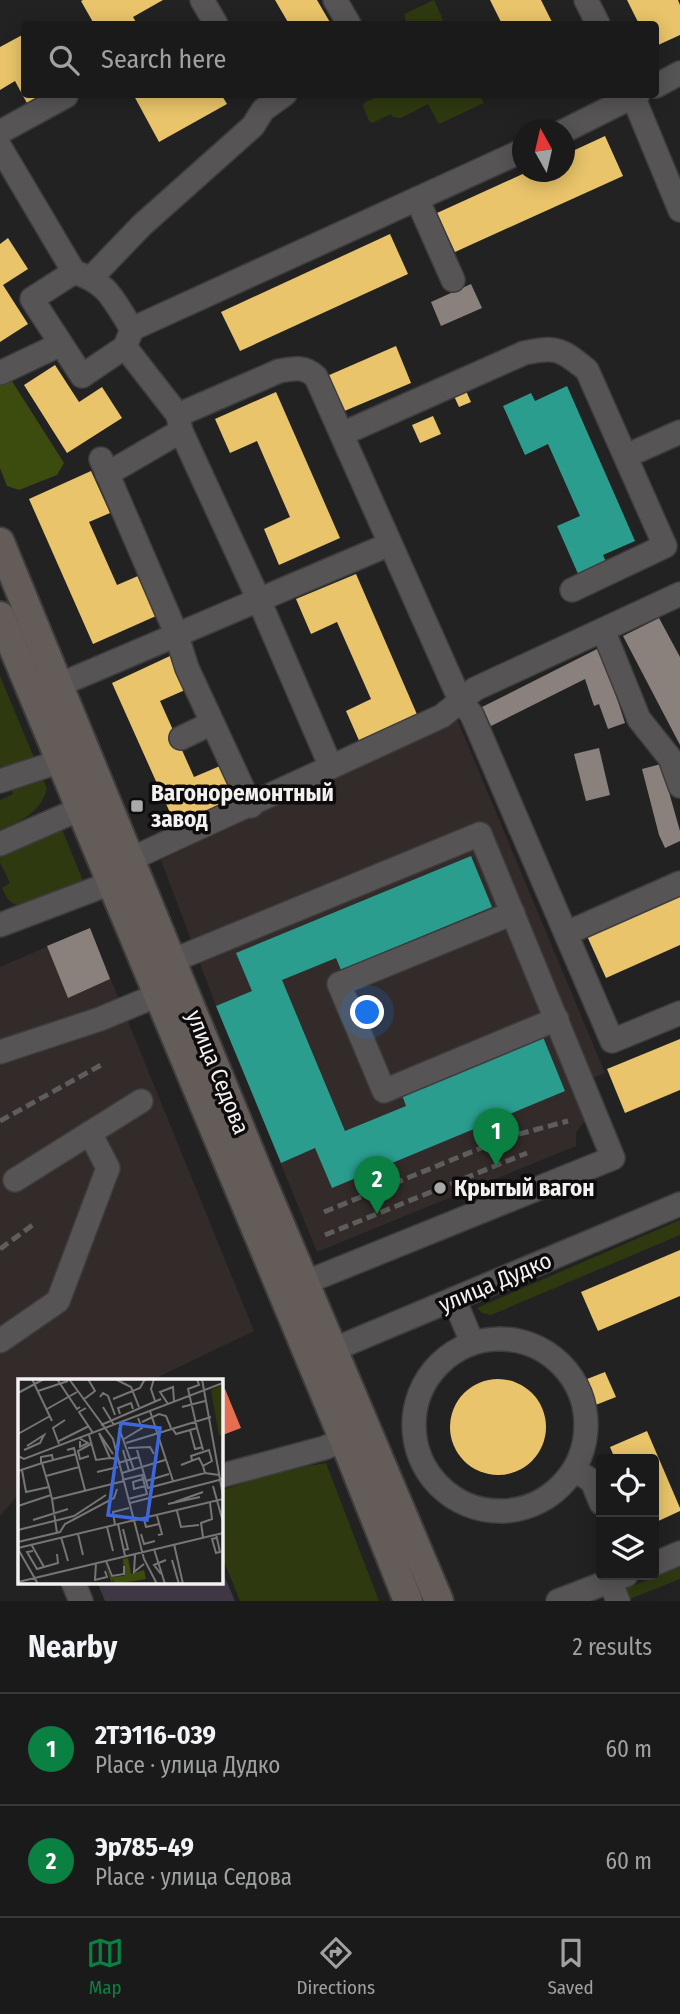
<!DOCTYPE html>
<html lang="en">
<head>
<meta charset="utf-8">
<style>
  :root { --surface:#1a1a1a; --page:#272727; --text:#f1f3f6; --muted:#9fa1a2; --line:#383839; --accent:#0b8043 }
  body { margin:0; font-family:"Fira Sans Condensed",sans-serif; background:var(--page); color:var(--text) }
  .controls { position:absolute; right:21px; bottom:21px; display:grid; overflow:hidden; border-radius:7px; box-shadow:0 4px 18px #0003 }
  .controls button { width:63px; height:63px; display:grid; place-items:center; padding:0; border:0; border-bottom:2px solid var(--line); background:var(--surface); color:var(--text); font:35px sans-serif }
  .compass { position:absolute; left:512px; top:119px; width:63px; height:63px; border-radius:50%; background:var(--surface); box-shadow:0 4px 18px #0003; rotate:352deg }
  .you { position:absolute; left:368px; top:1013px; width:24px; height:24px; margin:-18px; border:5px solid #fff; border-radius:50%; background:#1a73e8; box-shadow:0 0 0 10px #1a73e833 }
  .badge { display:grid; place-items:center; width:46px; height:46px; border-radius:50%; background:var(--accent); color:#fff; font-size:23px; font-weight:700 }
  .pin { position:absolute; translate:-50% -58px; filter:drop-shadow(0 2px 4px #0008) }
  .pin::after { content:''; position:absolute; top:37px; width:24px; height:21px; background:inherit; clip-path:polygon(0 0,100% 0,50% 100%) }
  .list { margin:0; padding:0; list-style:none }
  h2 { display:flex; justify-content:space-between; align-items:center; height:91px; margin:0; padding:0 28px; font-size:30px }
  h2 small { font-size:23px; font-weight:400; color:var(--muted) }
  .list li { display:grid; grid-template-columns:46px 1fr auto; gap:21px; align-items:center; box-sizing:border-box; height:112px; padding:0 28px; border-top:2px solid var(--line) }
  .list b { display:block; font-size:26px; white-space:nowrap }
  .list p { margin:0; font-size:23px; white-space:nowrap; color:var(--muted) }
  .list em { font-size:23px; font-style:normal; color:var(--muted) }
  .icon { flex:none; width:38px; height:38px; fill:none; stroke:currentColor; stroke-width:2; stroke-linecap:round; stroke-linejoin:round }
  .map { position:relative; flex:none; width:680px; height:1601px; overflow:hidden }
  .search { position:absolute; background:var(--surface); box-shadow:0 4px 18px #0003; left:21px; right:21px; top:21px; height:77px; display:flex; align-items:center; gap:18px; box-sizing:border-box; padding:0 24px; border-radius:7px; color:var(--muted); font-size:26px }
  .sheet { height:315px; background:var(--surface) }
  nav { display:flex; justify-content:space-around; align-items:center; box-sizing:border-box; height:98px; border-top:2px solid var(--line); background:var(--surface); font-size:19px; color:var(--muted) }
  nav a { display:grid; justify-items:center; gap:4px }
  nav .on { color:var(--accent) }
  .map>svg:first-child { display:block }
  .built { fill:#322b29 }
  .green { fill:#2e3910 }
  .forest { fill:#3c4c0f }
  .homes { fill:#e9c46a }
  .shops { fill:#e76f51 }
  .schools { fill:#2a9d8f }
  .industry { fill:#8a817c }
  .building { fill:#3f3844 }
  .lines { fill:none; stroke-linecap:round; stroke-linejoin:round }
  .minor-casing { stroke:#3e3d3d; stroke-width:26 }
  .major-casing { stroke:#3e3d3d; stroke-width:32 }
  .minor { stroke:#565454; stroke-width:23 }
  .major { stroke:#645c58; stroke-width:28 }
  .rail { stroke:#5e5d5d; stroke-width:5; stroke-dasharray:10 5; stroke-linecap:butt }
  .poi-dot { fill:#aaa9a9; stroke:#0d0b0b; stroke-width:2.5 }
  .labels { text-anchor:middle; stroke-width:7; stroke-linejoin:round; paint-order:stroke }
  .poi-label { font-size:23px; font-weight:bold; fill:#f3f2f1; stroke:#0d0b0b; text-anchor:start }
  .street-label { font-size:23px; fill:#f3f2f1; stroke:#0d0b0b }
  .inset-road { fill:none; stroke:#767575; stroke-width:2 }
  .view { fill:#3d67dc; fill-opacity:0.15; stroke:#3d67dc; stroke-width:3.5 }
  .inset-edge { fill:none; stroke:#f3f2f1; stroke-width:3.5 }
</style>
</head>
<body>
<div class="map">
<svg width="680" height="1601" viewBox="0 0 680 1601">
  <rect width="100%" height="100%" fill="#232222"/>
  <g class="built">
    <polygon points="457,719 605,1073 583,1082 586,1122 582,1124 576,1133 576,1146 317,1252 216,1006 161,860"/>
    <polygon points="90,928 254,1331 152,1380 19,1380 19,1494 0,1516 0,967"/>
  </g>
  <g class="green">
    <polygon points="434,0 443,20 443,24 407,24 404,14"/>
    <polygon points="378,94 480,95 484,103 439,124 428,104 401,118 393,117 391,114 372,123 369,121 363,106 365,102 378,97"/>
    <polygon points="0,676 37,765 5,776 0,765"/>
    <path d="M40,772L47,789C39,814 22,820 0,830V800L13,794L8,782Z"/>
    <path d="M61,827L83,881L18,905C8,903 6,896 2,888L10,883L0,862V854Z"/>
    <polygon points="680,1220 680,1235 491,1315 482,1313 477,1308"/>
    <polygon points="326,1463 379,1601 240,1601 221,1554 220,1491 275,1472"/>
    <polygon points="680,1567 680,1579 627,1600 622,1590"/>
  </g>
  <polygon class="forest" points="10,378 64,463 57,475 19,490 7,486 0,468 0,384"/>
  <g class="homes">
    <polygon points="83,0 163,0 133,17 137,24 94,24 81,1"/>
    <polygon points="275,0 317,0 331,24 289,24"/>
    <polygon points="490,0 541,0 553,24 502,24"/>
    <polygon points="627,0 678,0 680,5 680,35 656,46 656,24 639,24"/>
    <polygon points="24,34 24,94 48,94 28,105 15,81 0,90 0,47"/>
    <polygon points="133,94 221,94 227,104 159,142"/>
    <polygon points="605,136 623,176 455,252 437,213 527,172 564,172 564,155"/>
    <polygon points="390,234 408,274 240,351 221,312"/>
    <polygon points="8,238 28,269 3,285 28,324 0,342 0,244"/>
    <polygon points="396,346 411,383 342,412 327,376"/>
    <polygon points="55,365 79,402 102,387 122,418 67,453 24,385"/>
    <polygon points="466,391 471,402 459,407 454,396"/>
    <polygon points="276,392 340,538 279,565 264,529 290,517 283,501 257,441 230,453 215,419"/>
    <polygon points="433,416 441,434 420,443 412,425"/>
    <polygon points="91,471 110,513 89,522 117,585 138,576 156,616 93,644 29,499"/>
    <polygon points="356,574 419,719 361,745 346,711 371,699 337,622 311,634 296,599"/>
    <polygon points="170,656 185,690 160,701 194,777 220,766 235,800 176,826 112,683"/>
    <polygon points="680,895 680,945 606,978 587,936"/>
    <polygon points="680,1039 680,1090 625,1113 607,1069"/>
    <polygon points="680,1250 680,1296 598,1331 581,1292"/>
    <polygon points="605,1372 616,1397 593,1406 582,1381"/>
    <circle cx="498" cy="1427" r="48"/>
    <polygon points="647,1431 680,1508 680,1511 654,1523 654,1459 615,1459 610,1447"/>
  </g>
  <polygon class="shops" points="225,1389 241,1428 220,1436 220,1391"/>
  <g class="schools">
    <polygon points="567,386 635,541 603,555 607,564 579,576 557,526 580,516 548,444 525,455 503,406 531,393 535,401"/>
    <polygon points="471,856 492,907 341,970 336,958 282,980 345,1131 406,1106 402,1095 543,1037 565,1091 332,1188 315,1148 281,1163 216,1006 252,991 236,953"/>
  </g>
  <g class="industry">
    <polygon points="471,284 482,308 441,326 431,302"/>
    <polygon points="659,618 680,657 680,745 623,636"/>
    <polygon points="597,649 607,668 625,723 608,729 599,704 594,706 585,679 491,726 482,707"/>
    <polygon points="599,748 610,795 586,801 574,754"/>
    <polygon points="661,764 680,831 680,841 665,848 659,835 642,769"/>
    <polygon points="90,928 110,979 68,998 47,946"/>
  </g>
  <polygon class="building" points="220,1566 235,1601 105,1601 97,1582 220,1582"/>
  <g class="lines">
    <defs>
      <g id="minor">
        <polyline points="202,0 216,24"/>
        <polyline points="335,0 349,24"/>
        <polyline points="586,0 598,24"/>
        <polyline points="656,86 680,73"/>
        <polyline points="632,94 680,210"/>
        <polyline points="564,131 638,94"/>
        <polyline points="0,132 66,96"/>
        <path d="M0,147L74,272C109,283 113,300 132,329L125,347L178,415L181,431L258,598L331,767"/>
        <polyline points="417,199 453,280"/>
        <polyline points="74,272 32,299 82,376 125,347"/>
        <polyline points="92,277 142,225 253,126 263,110 285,94"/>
        <polyline points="132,329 522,151"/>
        <polyline points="0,373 61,344"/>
        <path d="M178,415L279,371C294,368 305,366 316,377L460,700L472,715L612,1041L680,1013"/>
        <path d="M342,434L524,353C557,346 561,349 587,370L665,546L572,590"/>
        <polyline points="626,456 680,432"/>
        <polyline points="101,459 176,633 187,668 251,806"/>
        <polyline points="107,474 181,431"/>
        <polyline points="603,630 639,719 670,758 680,786"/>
        <polyline points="45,691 390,544"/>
        <polyline points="181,738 212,723"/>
        <polyline points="0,781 61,761"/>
        <polyline points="0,844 80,809"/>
        <polyline points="131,859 442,716 475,689 680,594"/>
        <polyline points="513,913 339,984 384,1091 557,1019"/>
        <polyline points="0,925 111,883"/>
        <polyline points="567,933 680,883"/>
        <polyline points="157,967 480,834 613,1158 304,1283"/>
        <polyline points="0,1052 100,1019 175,988"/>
        <polyline points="15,1180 141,1101"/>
        <polyline points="454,1299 472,1342"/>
        <circle cx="500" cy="1425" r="86"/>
        <polyline points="0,1341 58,1301 108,1168 90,1133"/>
        <polyline points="318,1356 680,1204"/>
        <polyline points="575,1470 592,1481 601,1503"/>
        <polyline points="220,1476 324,1448 344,1440"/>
        <polyline points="654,1564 680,1553"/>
        <polyline points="610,1581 618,1601"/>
        <polyline points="73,1582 81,1601"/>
        <polyline points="558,1601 626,1575"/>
      </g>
      <g id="major">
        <polyline points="0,542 261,1179 439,1601"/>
        <polyline points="0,616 344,1440 408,1601"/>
      </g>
    </defs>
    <use href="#minor" class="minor-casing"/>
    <use href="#major" class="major-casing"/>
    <use href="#minor" class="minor"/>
    <use href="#major" class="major"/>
    <g class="rail">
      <polyline points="0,1121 101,1065"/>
      <polyline points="324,1212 508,1137 568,1121"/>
      <polyline points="325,1235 527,1153"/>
      <polyline points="0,1249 34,1224"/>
    </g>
  </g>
  <g class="poi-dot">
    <rect x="130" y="799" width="14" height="14" rx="3.5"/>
    <circle cx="440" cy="1188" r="7"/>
  </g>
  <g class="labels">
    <g class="poi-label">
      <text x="151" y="801">Вагоноремонтный<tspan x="151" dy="26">завод</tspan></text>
      <text x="454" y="1196">Крытый вагон</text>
    </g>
    <g class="street-label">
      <text transform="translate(218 1072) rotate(68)" y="8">улица Седова</text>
      <text transform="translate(495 1282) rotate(-23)" y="8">улица Дудко</text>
    </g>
  </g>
  <g transform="translate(18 1379)">
    <rect width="205" height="205" fill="#232222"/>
    <path d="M205,6V55L201,57L193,11Z" fill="#2e3910"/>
    <path d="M110,179L113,195L126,191L128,200L97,205L95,200L94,205L87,185L93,198L106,197L105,180Z" fill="#3c4c0f"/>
    <path class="inset-road" d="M14,0L34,42M39,0L59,30L62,28M51,0L95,60L126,180L139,205M97,0L113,8L121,28M136,0L133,10L137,22M179,0L181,6L170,10L179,49M184,0L205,117M20,12L50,2M0,14L26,0M82,18L85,14L90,17L97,36M95,20L122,9L127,0M65,21L77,12L70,0M150,25L142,13L155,8L156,22M85,28L96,46M164,28L187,22M68,29L61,33L75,54M29,30L59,13M132,32L155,102M102,35L100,29L113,24L115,30M124,43L141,35L148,37L153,49M83,46L143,20M101,49L116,91M154,49L158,55L172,51M0,55L32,37M71,56L78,81L92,79M61,59L70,64L62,68V62M106,60L124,49L120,39M41,62L71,47M108,64L193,38M41,65L35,49L47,41M185,68L177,70L172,51L179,49L185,71M110,69L132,68L136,75M6,71L22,64L26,56L9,67M49,71L56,69L67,111M105,71L111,92M119,71L130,109L187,94M95,75L81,54L92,79L100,80M0,77L6,80L205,4L203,0M71,77L62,80L60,72L73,65M174,81L173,77L191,71L194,82L185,87L187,94L201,96M23,84V78L34,76L35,82M24,84L58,75M100,84L121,78M163,86L181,79L185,87M4,91L8,113L31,108L34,120L106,102M0,92L24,84L31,108M79,93L100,88M104,94L147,81M28,97L61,88M125,100L115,103L116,110L127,107M104,101L124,96L129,115L110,120M128,102L151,95M195,107L205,143M34,120L39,154M157,123L185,113M112,124L205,100M150,125L182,118M0,127L33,116M159,132L163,148L181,146M139,137L144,155L140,156M126,140L128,148L141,145M15,141L50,130M100,145L107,177M97,146L95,133L111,129M89,148L95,172M105,150L110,170L106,171M0,151L56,137L88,116M60,155L65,176M123,155L126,165L137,162M198,155L202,173L198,174L194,160L198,159M43,158L50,182M185,158L183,144L194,140L192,124M0,163L42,153L47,145L96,119L99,110M13,165L26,188M156,165L165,205M0,169L205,120M0,170L20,205M136,170L147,205M15,172L9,173L19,190L40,184L39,175M117,176L116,193L126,185M154,181L161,205M88,182L94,197L106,195V187M78,184L77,201L89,198L87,192M143,195L136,186L148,181M0,203L205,154"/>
    <path class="view" d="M103,44L142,49L129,141L90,136Z"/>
    <rect width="205" height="205" class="inset-edge"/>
  </g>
</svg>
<div class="controls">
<button><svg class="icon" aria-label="locate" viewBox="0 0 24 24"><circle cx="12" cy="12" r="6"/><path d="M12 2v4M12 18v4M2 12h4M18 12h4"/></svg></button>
<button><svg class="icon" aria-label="layers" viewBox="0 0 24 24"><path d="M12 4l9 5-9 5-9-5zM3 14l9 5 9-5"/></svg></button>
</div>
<svg class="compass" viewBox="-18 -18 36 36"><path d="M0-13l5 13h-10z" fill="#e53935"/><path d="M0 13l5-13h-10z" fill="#9fa1a2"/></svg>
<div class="you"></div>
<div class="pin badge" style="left:496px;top:1166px">1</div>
<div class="pin badge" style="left:377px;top:1214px">2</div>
<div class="search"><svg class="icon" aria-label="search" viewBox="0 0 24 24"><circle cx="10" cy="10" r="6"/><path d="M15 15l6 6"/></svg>Search here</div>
</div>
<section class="sheet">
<h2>Nearby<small>2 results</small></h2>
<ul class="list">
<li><span class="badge">1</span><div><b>2ТЭ116-039</b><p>Place · улица Дудко</p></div><em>60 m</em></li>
<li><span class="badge">2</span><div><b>Эр785-49</b><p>Place · улица Седова</p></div><em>60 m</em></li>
</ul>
</section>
<nav>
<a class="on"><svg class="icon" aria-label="map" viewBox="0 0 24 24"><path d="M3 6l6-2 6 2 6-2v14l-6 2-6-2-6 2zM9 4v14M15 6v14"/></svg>Map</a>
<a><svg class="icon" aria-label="directions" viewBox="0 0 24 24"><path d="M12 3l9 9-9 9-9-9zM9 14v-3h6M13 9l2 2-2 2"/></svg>Directions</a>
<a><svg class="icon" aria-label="saved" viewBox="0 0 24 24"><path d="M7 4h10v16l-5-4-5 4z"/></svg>Saved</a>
</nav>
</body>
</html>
